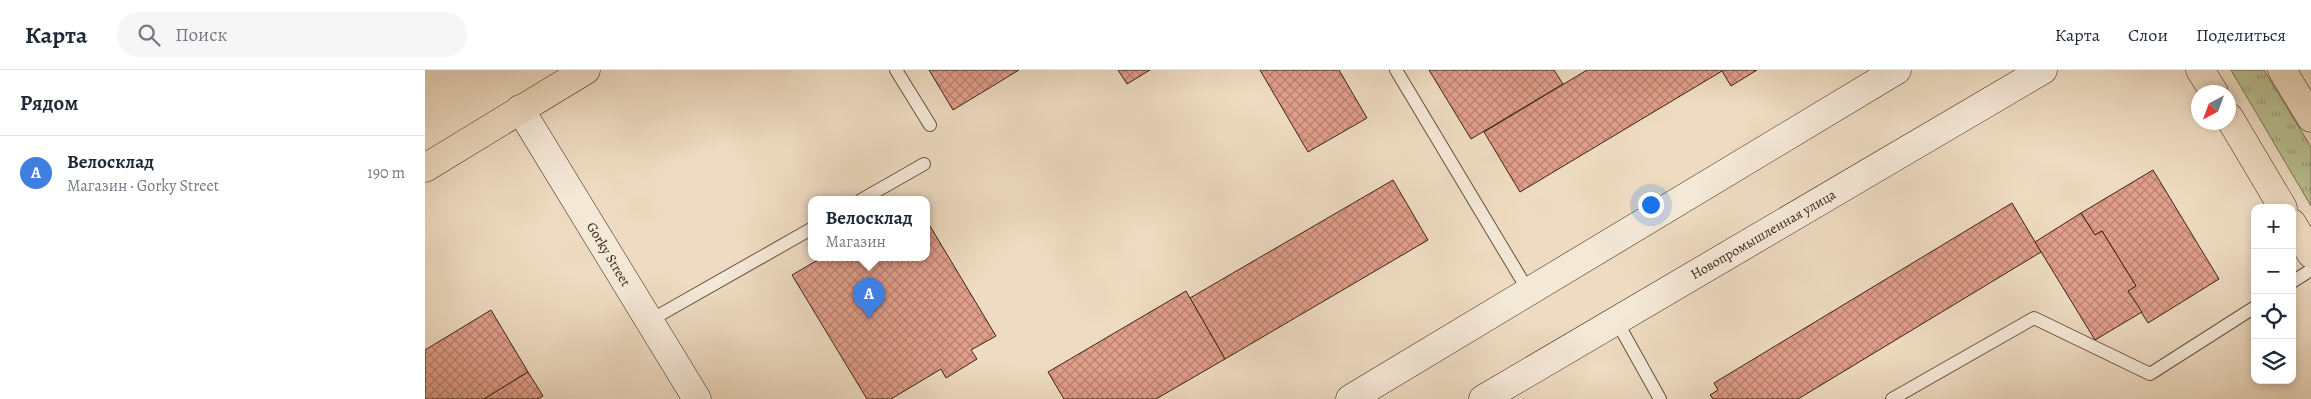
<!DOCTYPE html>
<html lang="ru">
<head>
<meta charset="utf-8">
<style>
  :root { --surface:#fff; --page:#f6f6f7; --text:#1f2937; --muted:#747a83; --line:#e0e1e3; --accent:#8f2418 }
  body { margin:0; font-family:Alegreya,serif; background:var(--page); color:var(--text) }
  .controls { position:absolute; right:15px; bottom:15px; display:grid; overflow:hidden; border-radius:10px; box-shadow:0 2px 8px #0003 }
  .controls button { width:45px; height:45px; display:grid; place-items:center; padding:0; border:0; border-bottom:1px solid var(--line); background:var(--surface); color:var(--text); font:25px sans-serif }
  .compass { position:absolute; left:1766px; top:15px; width:45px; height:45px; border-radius:50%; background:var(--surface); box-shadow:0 2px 8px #0003; rotate:221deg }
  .you { position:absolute; left:1225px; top:134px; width:18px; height:18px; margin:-12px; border:4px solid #fff; border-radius:50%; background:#1a73e8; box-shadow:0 0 0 8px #1a73e833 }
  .badge { display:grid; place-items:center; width:32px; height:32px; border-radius:50%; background:var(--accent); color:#fff; font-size:16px; font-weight:700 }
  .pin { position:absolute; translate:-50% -41px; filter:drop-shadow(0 1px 2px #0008) }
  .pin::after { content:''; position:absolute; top:26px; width:18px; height:15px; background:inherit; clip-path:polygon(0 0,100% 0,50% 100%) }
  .popup { position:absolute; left:383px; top:126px; width:122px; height:65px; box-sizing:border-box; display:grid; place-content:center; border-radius:10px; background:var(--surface); filter:drop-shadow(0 1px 4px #0005); font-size:16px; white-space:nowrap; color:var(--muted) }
  .popup b { font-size:19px; color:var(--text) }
  .popup::after { content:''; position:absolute; left:50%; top:100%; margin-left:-10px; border:10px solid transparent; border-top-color:var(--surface) }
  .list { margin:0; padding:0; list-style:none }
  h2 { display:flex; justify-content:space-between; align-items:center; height:65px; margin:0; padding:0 20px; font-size:21px }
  h2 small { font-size:16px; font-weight:400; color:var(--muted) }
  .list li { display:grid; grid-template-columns:32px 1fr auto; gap:15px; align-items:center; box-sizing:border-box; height:75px; padding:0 20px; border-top:1px solid var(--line) }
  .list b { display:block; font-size:19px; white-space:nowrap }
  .list p { margin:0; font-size:16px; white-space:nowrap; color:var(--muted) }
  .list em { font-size:16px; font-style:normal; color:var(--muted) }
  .icon { flex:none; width:28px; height:28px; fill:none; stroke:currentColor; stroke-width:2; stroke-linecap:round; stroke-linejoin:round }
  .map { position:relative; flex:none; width:1886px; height:329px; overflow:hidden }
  header { display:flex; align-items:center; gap:30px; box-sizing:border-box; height:70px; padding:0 25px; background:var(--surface); border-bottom:1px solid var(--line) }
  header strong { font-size:24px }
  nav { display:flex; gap:28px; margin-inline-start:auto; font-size:18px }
  .search { width:350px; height:45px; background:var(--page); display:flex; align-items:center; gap:12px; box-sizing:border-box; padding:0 18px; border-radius:28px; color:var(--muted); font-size:19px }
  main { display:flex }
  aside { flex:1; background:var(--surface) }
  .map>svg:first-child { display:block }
  .grass { fill:url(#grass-tufts); stroke:#7a7253 }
  .building { fill:url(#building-cross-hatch); stroke:#3a2514 }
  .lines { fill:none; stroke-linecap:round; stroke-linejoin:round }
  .lane-casing { stroke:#67523f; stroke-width:14 }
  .secondary-casing { stroke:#3a2514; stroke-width:29 }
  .primary-casing { stroke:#3a2514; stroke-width:29 }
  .lane { stroke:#f4e8d7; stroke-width:12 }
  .secondary { stroke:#f4e8d7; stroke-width:28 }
  .primary { stroke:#eedbc1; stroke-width:28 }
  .labels { text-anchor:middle; stroke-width:4.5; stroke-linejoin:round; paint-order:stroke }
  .street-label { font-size:14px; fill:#3a2514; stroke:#f4e8d7 }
</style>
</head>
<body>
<header>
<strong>Карта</strong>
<div class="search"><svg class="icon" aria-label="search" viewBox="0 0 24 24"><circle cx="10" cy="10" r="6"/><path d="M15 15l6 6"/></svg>Поиск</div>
<nav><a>Карта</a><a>Слои</a><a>Поделиться</a></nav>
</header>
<main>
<aside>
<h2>Рядом<small></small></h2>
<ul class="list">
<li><span class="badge" style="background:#3f7fe0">A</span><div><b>Велосклад</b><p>Магазин · Gorky Street</p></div><em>190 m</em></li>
</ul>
</aside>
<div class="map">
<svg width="1886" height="329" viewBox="0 0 1886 329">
  <defs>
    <pattern id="grass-tufts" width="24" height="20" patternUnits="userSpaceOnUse" patternTransform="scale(1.25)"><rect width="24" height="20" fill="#bac092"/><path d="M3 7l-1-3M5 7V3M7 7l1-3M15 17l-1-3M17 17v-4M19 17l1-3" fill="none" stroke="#989c76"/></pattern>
    <pattern id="building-cross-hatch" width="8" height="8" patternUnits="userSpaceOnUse" patternTransform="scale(1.25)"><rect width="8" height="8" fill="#e19e8b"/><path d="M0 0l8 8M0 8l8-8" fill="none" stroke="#b78170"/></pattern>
  </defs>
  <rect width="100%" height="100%" fill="#eedbc1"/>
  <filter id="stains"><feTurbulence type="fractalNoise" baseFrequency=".004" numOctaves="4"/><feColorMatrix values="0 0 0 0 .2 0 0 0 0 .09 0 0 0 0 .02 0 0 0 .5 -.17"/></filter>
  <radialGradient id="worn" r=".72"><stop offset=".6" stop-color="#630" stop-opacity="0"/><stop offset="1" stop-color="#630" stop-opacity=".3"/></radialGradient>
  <polygon class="grass" points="1806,0 1839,0 1886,77 1886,136"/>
  <g class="building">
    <polygon points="504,0 594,0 528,40"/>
    <polygon points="693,0 725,0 702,14"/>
    <polygon points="835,0 914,0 942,48 883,82"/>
    <polygon points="1004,0 1129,0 1138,14 1046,69"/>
    <polygon points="1162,0 1332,0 1306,16 1297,1 1095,122 1059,62"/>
    <polygon points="1728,100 1794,209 1723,253 1703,221 1711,216 1677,161 1670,165 1656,143"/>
    <polygon points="968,110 1003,170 800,289 765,228"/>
    <polygon points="1587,133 1616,182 1373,329 1288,329 1285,325 1293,320 1289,313"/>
    <polygon points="1656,143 1670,165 1677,161 1711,216 1703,221 1717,242 1670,270 1610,172"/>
    <polygon points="502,151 571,266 546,280 552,289 521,308 516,299 466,329 442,329 367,205 396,188 502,188"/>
    <polygon points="761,221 800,289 731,329 639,329 623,302"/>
    <polygon points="66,240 103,302 59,329 0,329 0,280"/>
    <polygon points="103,302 118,326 113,329 59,329"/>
  </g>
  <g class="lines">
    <defs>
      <g id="lane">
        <polyline points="471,0 505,55"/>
        <polyline points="971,0 1104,222"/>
        <polyline points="436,130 499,94"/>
        <polyline points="1867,212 1886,200"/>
        <polyline points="1191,250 1235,329"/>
        <polyline points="224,251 386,159"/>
        <polyline points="1467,329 1609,248 1725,304 1830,237"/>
      </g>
      <g id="secondary">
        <polyline points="95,39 272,329"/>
        <polyline points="925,329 1472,0"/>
        <polyline points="1058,329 1618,0"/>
      </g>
      <g id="primary">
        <polyline points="1775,0 1789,22"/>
        <polyline points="1857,0 1886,48"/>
        <polyline points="1804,47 1858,138"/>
        <polyline points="0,98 161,0"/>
        <polyline points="1867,153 1886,184"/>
      </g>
    </defs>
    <use href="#lane" class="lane-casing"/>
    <use href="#secondary" class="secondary-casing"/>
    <use href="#primary" class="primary-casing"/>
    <use href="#lane" class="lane"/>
    <use href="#secondary" class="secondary"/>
    <use href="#primary" class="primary"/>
  </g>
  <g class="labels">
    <g class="street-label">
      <text transform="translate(1338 164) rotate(-30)" y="5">Новопромышленная улица</text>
      <text transform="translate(184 184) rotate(59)" y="5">Gorky Street</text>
    </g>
  </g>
  <rect width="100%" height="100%" filter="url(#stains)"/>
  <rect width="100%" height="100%" fill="url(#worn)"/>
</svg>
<div class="controls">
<button>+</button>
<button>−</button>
<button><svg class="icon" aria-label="locate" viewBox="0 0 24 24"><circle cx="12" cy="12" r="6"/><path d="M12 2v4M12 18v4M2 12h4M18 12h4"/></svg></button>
<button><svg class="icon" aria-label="layers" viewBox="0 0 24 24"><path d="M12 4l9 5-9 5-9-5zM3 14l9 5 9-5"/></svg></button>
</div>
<svg class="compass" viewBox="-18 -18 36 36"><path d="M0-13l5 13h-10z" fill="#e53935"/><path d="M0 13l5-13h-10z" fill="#747a83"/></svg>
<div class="you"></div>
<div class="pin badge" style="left:444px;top:249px;background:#3f7fe0">A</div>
<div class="popup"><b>Велосклад</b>Магазин</div>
</div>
</main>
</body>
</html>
